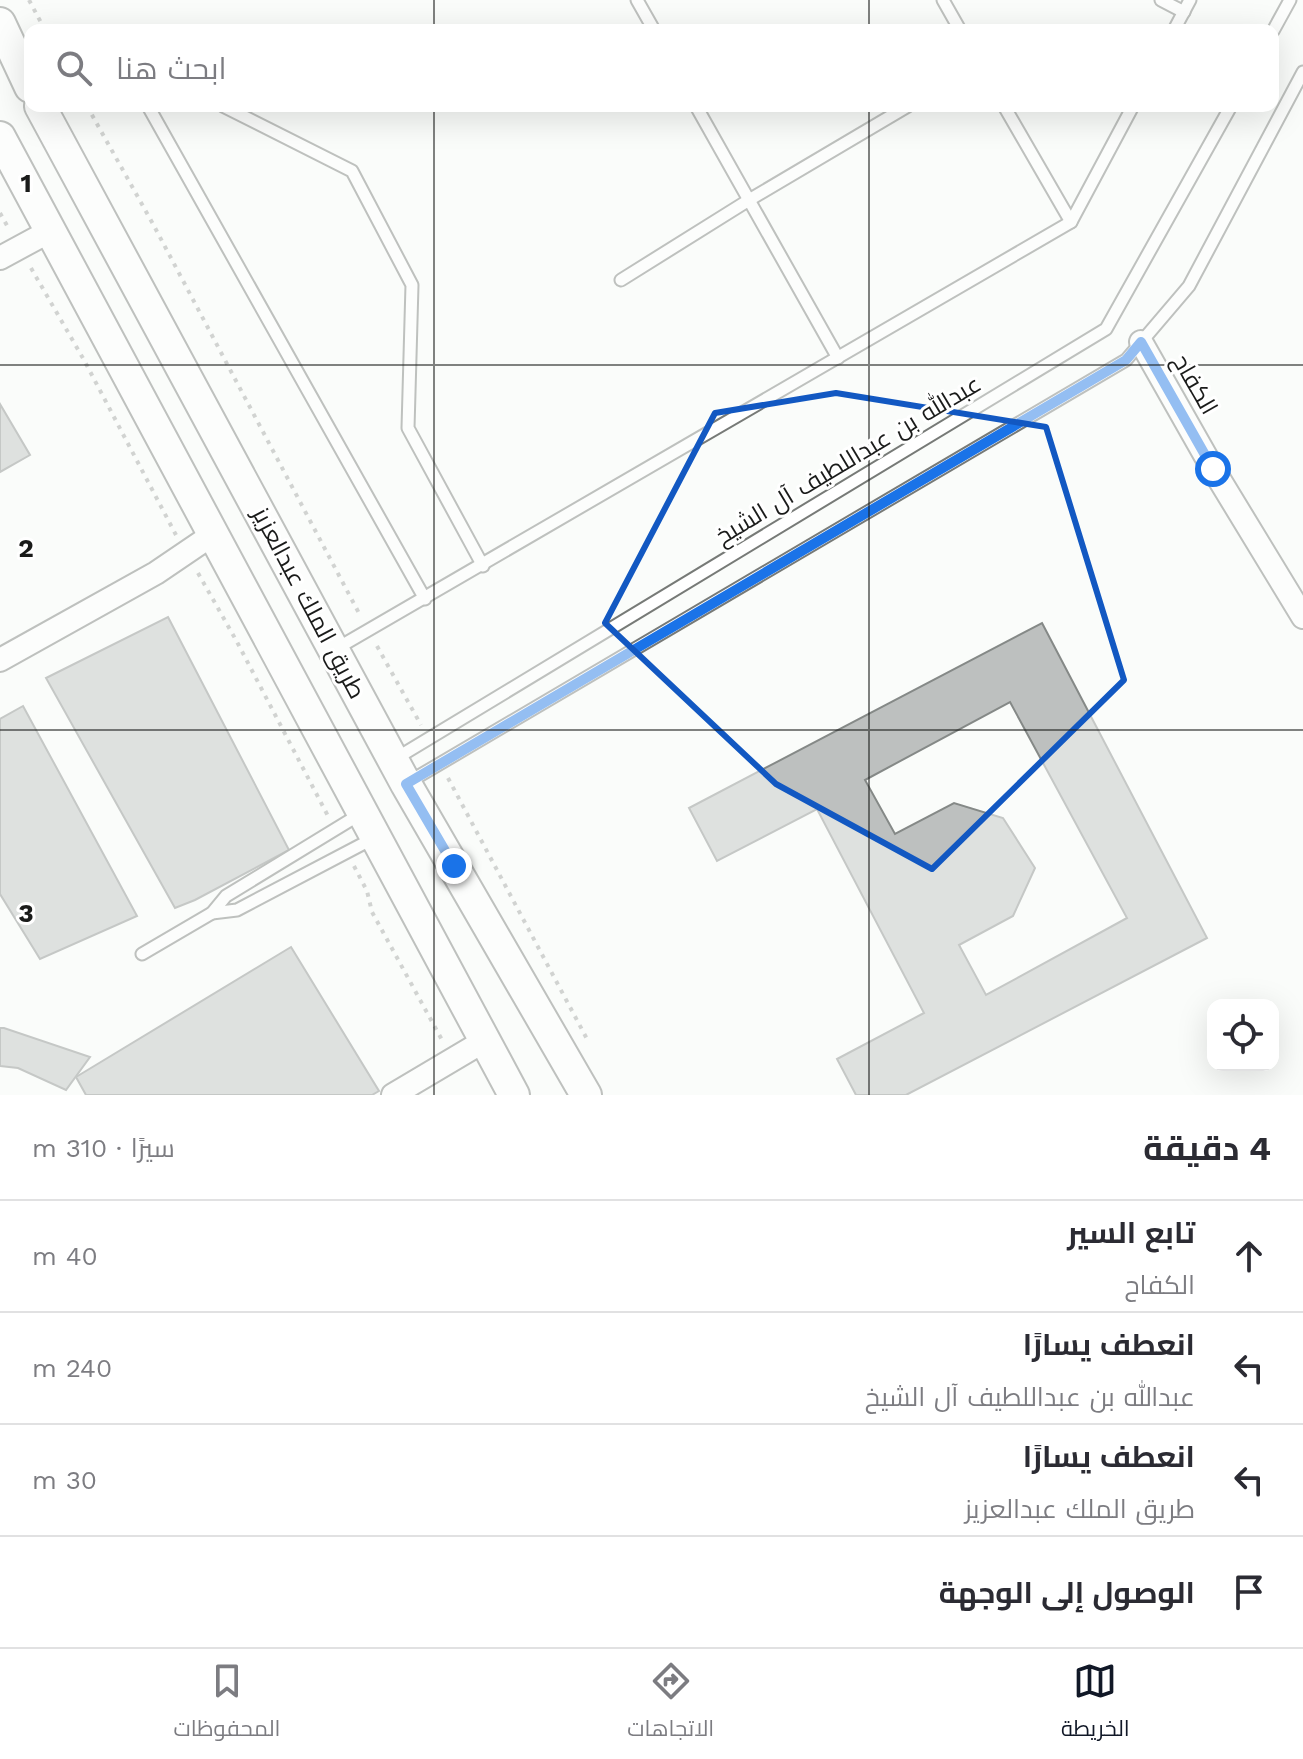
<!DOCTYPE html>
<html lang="ar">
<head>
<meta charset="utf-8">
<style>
  :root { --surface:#fff; --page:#f2f2f3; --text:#2b2b33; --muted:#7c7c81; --line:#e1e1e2; --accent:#111827 }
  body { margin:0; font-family:"Work Sans",Cairo,sans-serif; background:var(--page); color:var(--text); direction:rtl }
  .controls { position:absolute; right:24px; bottom:24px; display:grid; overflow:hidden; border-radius:16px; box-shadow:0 8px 32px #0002 }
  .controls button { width:72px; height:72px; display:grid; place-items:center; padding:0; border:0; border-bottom:2px solid var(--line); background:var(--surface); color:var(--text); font:40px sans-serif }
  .stop { position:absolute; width:24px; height:24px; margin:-18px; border:6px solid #1a73e8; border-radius:50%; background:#fff }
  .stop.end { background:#1a73e8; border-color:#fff; box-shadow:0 2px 8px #0008 }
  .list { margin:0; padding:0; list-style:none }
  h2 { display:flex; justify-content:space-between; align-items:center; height:104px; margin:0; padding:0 32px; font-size:34px }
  h2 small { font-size:26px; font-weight:400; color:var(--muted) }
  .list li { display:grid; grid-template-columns:52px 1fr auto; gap:24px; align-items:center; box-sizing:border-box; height:112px; padding:0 32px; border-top:2px solid var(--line) }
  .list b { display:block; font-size:30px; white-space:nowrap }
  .list p { margin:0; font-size:26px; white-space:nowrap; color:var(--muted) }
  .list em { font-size:26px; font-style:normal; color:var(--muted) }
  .icon { flex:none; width:44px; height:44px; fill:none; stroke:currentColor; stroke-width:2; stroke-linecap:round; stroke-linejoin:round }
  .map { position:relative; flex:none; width:1303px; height:1095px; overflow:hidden; direction:ltr }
  .search { position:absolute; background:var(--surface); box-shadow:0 8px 32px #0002; left:24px; right:24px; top:24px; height:88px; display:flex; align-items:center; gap:20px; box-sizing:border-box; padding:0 28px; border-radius:16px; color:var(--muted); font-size:30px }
  .sheet { height:552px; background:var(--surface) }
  nav { display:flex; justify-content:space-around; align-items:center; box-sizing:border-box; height:112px; border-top:2px solid var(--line); background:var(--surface); font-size:22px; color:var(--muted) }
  nav a { display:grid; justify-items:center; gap:4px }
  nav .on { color:var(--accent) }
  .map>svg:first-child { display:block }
  .building { fill:#bdc0bf; stroke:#858987; stroke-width:2; fill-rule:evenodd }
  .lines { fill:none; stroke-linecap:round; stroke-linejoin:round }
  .lane-casing { stroke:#777a77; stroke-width:15 }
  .street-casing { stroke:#777a77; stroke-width:26 }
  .secondary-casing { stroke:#777a77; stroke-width:34 }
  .path { stroke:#a1a3a1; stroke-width:4; stroke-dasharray:4 6; stroke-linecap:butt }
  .lane { stroke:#fff; stroke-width:11 }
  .street { stroke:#fff; stroke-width:22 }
  .secondary { stroke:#fff; stroke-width:30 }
  .route { stroke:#1a73e8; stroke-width:10 }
  .marked { fill:none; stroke:#1258c2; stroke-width:6; stroke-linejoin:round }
  .grid { fill:none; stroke:#1a1b1a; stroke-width:2; stroke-opacity:0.55 }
  .labels { text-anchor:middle; stroke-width:6; stroke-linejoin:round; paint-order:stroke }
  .street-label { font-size:24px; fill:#1a1b1a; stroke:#fff }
  .grid-label { font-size:26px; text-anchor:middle; font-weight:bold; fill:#1a1b1a; stroke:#fff; stroke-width:6; stroke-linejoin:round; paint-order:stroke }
</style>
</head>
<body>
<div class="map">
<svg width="1303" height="1095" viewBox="0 0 1303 1095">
  <rect width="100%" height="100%" fill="#fafcfa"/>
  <g class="building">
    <polygon points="0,404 30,455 0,472"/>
    <polygon points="168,617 289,850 195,900 175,908 46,678"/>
    <path d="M1042,623L1207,938L906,1095H856L837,1059L924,1013L817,809L717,861L689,808ZM1010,702L1127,918L986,995L959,945L1013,916L1035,868L1003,818L954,803L895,834L865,780Z"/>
    <polygon points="23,706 137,916 40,959 0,894 0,719"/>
    <polygon points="291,947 379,1091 372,1095 86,1095 76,1077"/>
    <polygon points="0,1028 4,1028 90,1057 66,1090 18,1068 0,1066"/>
  </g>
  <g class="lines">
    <defs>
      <g id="lane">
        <polyline points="637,0 654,30"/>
        <polyline points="943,0 960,30"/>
        <polyline points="1161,0 1184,12"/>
        <polyline points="1174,30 1190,0"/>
        <polyline points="1273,31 1290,0"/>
        <polyline points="148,106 425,599"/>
        <polyline points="223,106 352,171 412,285 408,428 483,566"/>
        <polyline points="696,106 838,358"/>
        <polyline points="1004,106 1071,222"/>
        <polyline points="621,280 749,200 908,106"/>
        <polyline points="334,650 1071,222 1133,106"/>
        <polyline points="395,759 1106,329 1231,106"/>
        <polyline points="407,783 1126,360 1189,286 1303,72"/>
        <polyline points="212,913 237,910 374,838"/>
        <polyline points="142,954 212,913 226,896 362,813"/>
      </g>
      <g id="street">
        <polyline points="0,258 50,231"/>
        <polyline points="1141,342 1213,469 1303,617"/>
        <polyline points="0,660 156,573 212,535"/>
        <polyline points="393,1095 484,1041"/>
      </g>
      <g id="secondary">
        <polyline points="0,23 30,87"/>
        <polyline points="40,106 406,784 586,1095"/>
        <polyline points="0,137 514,1095"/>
      </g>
    </defs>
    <use href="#lane" class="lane-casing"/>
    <use href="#street" class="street-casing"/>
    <use href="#secondary" class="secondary-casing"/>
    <g class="path">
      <polyline points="29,0 45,30"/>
      <polyline points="87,106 153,224 361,617"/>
      <polyline points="0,213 9,229"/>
      <polyline points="31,268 84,360 176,535"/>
      <polyline points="198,573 236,640 328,816"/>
      <polyline points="377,646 421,725"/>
      <polyline points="448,778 587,1039"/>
      <polyline points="354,866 367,891 372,912 442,1040"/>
    </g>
    <use href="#lane" class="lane"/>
    <use href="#street" class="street"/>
    <use href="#secondary" class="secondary"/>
  </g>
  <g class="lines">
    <polyline class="route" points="454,866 406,784 1126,360 1141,342 1213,469"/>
  </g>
  <path d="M0 0H1303V1095H0ZM836,393L1046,427L1124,680L932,869L776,784L605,623L715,413Z" fill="#fafcfa" fill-opacity=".55" fill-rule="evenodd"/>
  <path class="marked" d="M836,393L1046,427L1124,680L932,869L776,784L605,623L715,413Z"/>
  <path class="grid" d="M434,0V30M869,0V30M434,106V1095M869,106V1095M0,365H1303M0,730H1303"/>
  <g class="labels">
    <g class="street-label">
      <text transform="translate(1195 384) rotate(60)" y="8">الكفاح</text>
      <text transform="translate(848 460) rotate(-31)" y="8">عبدالله بن عبداللطيف آل الشيخ</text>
      <text transform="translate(309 603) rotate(62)" y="8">طريق الملك عبدالعزيز</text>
    </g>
  </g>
  <g class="grid-label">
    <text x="26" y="192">1</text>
    <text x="26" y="557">2</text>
    <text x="26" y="922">3</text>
  </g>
</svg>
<div class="controls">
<button><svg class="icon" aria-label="locate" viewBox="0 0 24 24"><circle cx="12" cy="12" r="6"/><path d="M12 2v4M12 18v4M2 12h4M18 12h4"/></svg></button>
</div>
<div class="stop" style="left:1213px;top:469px"></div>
<div class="stop end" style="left:454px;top:866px"></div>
<div class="search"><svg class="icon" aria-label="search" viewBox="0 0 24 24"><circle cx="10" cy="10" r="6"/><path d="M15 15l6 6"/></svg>ابحث هنا</div>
</div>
<section class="sheet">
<h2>4 دقيقة<small>سيرًا · 310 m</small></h2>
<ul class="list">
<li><svg class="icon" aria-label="ahead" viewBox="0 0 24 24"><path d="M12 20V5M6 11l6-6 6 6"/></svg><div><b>تابع السير</b><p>الكفاح</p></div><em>40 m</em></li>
<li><svg class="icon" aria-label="left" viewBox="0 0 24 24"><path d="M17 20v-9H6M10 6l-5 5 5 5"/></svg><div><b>انعطف يسارًا</b><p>عبدالله بن عبداللطيف آل الشيخ</p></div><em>240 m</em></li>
<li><svg class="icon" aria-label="left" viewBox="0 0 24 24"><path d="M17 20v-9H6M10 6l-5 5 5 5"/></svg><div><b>انعطف يسارًا</b><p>طريق الملك عبدالعزيز</p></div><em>30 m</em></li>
<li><svg class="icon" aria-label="arrive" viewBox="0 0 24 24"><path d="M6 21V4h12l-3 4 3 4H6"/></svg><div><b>الوصول إلى الوجهة</b></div></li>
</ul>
</section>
<nav>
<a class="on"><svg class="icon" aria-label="map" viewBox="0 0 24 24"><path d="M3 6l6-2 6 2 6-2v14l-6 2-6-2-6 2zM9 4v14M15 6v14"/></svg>الخريطة</a>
<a><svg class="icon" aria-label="directions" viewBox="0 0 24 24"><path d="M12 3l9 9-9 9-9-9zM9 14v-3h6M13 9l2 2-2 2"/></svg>الاتجاهات</a>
<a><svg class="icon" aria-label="saved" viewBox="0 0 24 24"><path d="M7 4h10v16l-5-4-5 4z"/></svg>المحفوظات</a>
</nav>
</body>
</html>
